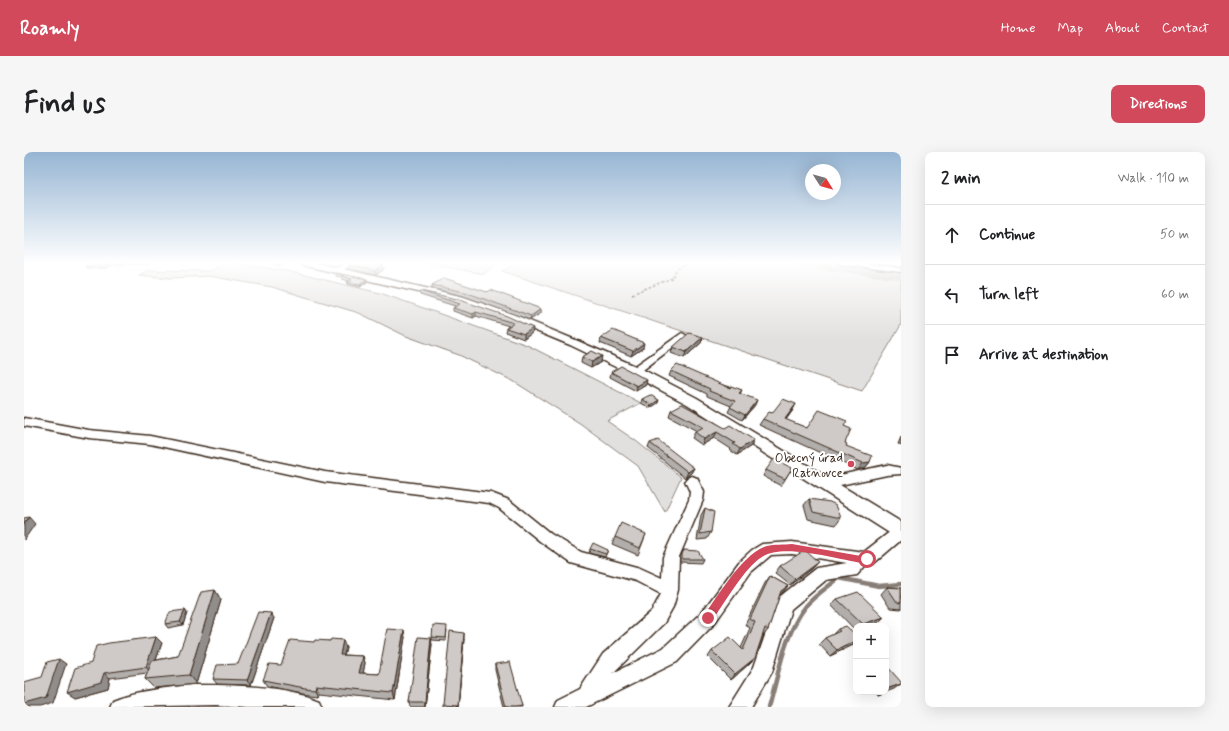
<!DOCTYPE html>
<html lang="en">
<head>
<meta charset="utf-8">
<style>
  :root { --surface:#fff; --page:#f6f6f6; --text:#202124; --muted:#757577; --line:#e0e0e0; --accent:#d1495b }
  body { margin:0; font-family:Mynerve,sans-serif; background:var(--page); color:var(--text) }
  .controls { position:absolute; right:12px; bottom:12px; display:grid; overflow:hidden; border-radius:8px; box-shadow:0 4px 16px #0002 }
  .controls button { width:36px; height:36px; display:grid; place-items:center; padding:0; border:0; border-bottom:1px solid var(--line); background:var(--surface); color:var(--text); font:20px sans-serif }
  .compass { position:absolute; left:781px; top:12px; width:36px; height:36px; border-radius:50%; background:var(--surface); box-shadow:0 4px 16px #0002; rotate:127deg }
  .stop { position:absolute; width:12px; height:12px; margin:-9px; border:3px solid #d1495b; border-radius:50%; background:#fff }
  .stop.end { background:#d1495b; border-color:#fff; box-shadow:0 1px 4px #0008 }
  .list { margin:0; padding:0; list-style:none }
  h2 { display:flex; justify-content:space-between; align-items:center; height:52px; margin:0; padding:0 16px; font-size:17px }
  h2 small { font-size:13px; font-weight:400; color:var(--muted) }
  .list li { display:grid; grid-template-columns:26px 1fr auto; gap:12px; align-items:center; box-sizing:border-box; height:60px; padding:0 16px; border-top:1px solid var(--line) }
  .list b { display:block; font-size:15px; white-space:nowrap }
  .list em { font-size:13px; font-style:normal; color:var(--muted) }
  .icon { flex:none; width:22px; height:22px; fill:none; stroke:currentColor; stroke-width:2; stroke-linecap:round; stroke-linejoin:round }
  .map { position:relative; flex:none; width:877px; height:555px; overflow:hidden; border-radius:8px }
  header { display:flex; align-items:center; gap:24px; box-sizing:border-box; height:56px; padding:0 20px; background:var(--accent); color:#fff }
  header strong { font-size:19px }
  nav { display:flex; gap:22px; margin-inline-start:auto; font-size:14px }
  .intro { display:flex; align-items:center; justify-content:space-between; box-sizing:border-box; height:96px; padding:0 24px }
  h1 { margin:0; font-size:28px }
  .button { padding:10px 18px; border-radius:8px; background:var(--accent); color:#fff; font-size:14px; font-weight:700 }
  main { display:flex; gap:24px; padding:0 24px }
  aside { flex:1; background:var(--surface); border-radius:8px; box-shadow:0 4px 16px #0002 }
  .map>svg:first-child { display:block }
  .green { fill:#e2e0de; stroke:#8e857e }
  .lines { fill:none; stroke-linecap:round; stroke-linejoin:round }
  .stream { stroke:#887e77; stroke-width:4.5 }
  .river { fill:#bcb6b3; fill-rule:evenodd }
  .minor-casing { stroke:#3b2a1e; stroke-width:3 }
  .major-casing { stroke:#3b2a1e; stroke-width:3 }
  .path { stroke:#3b2a1e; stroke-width:1.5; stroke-dasharray:2.5 2; stroke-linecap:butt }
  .minor { fill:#fff; fill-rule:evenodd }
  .major { fill:#fff; fill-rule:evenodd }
  .wall { fill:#b2aeab; stroke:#3b2a1e }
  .shaded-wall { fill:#918d8b; stroke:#3b2a1e }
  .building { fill:#cfcac7; stroke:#3b2a1e }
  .route { fill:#d1495b }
  .poi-dot { fill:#d1495b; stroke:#fff; stroke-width:1.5 }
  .labels { text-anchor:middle; stroke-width:4; stroke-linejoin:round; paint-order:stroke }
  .poi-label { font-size:13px; fill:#3b2a1e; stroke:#fff; text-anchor:end }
</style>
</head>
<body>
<header>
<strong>Roamly</strong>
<nav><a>Home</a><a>Map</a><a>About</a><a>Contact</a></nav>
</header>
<div class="intro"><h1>Find us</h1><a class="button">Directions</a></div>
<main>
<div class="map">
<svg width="877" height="555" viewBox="0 0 877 555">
  <rect width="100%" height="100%" fill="#fff"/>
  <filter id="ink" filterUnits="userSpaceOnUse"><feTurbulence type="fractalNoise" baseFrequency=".025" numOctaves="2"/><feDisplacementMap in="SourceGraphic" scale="8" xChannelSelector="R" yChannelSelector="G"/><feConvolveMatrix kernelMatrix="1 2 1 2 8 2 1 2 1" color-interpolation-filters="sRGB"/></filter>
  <g filter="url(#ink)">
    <g class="green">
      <polygon points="201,110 263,119 356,141 391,153 503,193 617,251 583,269 612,289 657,325 641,360 614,314 557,272 489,229 435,203 382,184 335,161 248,135 185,124 146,126 115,123 124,118 185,119"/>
      <polygon points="398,110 475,110 460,122"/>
      <polygon points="496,110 830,110 877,116 877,173 838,239 478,119"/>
    </g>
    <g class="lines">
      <path class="stream" d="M745,555C755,521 760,482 782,454C791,443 804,435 815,426L855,434L877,432"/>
      <polygon class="river" points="763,110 790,110 877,122 877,128 768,113"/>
      <defs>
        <g id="minor">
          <polygon points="324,110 334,110 313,121 306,119"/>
          <polygon points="812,110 831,110 877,116 877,120 816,112"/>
          <polygon points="658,181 663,184 661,186 615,221 607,221 606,219 607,217"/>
          <polygon points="0,266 65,278 126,284 301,320 467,341 485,348 527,382 557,400 616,416 638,426 639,405 665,348 666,340 661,329 663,326 668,324 673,326 680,340 679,348 655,405 654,438 649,455 640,471 589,521 639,496 678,460 715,410 728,398 738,392 768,390 840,400 872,375 877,373 877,388 849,412 841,414 833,423 802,428 767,457 748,520 727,555 705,555 730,515 754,446 792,416 823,411 768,402 747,403 727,420 690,472 653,510 562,555 531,555 534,548 556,537 579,502 628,459 637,442 612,429 547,411 517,390 475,356 465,351 301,330 126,292 65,286 0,274"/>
          <polygon points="863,313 877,316 877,322 863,323 802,336 797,335 795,331 797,327 802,326"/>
          <path d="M168,533C206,533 260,533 295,548L298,555H225L192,553L86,555L89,548C113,538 142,536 168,533Z"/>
        </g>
        <polygon id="major" points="274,110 289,110 440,145 491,163 554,189 616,216 673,246 877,370 877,387 870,384 663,252 606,222 546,193 483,167 433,149 278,113"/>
      </defs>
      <use href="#minor" class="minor-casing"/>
      <use href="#major" class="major-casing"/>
      <g class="path">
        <polyline points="793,110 808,112"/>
        <polyline points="608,142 648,126 652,118 665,110"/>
      </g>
      <use href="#minor" class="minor"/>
      <use href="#major" class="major"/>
    </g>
    <g class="wall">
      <polygon points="62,110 128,110 125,112 87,113 83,116 62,116 61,114 63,112"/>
      <polygon points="222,110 232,110 231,111"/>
      <polygon points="244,110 263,110 255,114"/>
      <polygon points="325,113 359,113 360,117 352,123 326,117"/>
      <polygon points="312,121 343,130 336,135 324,132 323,130 325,129 318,127 318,125 312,124"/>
      <polygon points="408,133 463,140 517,157 517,161 506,168 440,144 408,136"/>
      <polygon points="396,139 433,147 509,176 508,181 500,187 481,180 482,176 485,174 452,164 449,166 429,159 429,156 431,154 396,143"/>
      <polygon points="679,185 677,191 660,206 647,201 649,195"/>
      <polygon points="577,186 619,196 607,204 576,191"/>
      <polygon points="558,205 577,210 567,216 557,211"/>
      <polygon points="647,219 718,238 716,242 731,253 718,268 704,260 707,254 683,244 683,242 645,224"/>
      <polygon points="587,220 622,233 612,239 586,225"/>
      <polygon points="618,247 634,251 626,256 617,251"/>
      <polygon points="647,258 727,294 713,303 706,298 707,297 690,286 678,293 668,286 671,280 673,279 645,264"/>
      <polygon points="769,258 762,268 783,276 820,274 821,291 822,294 846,310 841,316 834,318 735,273 739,267 748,261"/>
      <polygon points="877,285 877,294 874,292"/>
      <polygon points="626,291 670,316 667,321 661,326 624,296"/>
      <polygon points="768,316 757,334 739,324 742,318"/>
      <polygon points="785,347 817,366 812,373 784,367 780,353"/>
      <polygon points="681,356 687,380 683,387 673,388 677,363"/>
      <polygon points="622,382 614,403 588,392 591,385"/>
      <polygon points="566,397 584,398 581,405 565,401"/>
      <polygon points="660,398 679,407 677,411 656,410 656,405"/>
      <polygon points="794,410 788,416 766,433 751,421 756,414"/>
      <polygon points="746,424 764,434 756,442 744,478 739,484 739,483 731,506 726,511 707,528 684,505 688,499 717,496 726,476 721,473 741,431"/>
      <polygon points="863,435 877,436 877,457 866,456 857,442"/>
      <polygon points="191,438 197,448 172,532 130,536 121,527 123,521 86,526 84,536 51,545 67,511 132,485 138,491 132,508 154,504"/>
      <polygon points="813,447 853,472 846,474 832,474 832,479 807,453"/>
      <polygon points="161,458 163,461 159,473 144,476 141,472"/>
      <polygon points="250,466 227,533 193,532 189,527 214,512"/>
      <polygon points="814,477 832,483 832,491 829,493 806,504 795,492 801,486 808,483"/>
      <polygon points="423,478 422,489 408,488 408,485"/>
      <polygon points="381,485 371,548 295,540 294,543 284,542 243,534 239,528 257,513 290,490 306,489 319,488 322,495 320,503 339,504 341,511 339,521 355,522"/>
      <polygon points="440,487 434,555 419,555 419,552"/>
      <polygon points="408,492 401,555 386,555 385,550"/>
      <polygon points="471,512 498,554 498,555 480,555 471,518"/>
      <polygon points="852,540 862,540 854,543"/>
    </g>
    <g class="shaded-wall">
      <polygon points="86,110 87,113 83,116 82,113"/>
      <polygon points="254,110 263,110 255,114"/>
      <polygon points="359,113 360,117 352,123 351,119"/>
      <polygon points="343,127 343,130 336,135 336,132"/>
      <polygon points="517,157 517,161 506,168 507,164"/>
      <polygon points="452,160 452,164 449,166 449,162"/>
      <polygon points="509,176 508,181 500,187 500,182"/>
      <polygon points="679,185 677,191 660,206 662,200"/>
      <polygon points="620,191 619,196 607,204 609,199"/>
      <polygon points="578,204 577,210 567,216 568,210"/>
      <polygon points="623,228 622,233 612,239 613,234"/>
      <polygon points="635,248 634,251 626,256 627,253"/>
      <polygon points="733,248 731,253 718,268 721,263"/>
      <polygon points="772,252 769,258 757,273 761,267"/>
      <polygon points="693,280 690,286 678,293 680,287"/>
      <polygon points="730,288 727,294 713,303 716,297"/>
      <polygon points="846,310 841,316 834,318 839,311"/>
      <polygon points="670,316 667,321 661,326 664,320"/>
      <polygon points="5,365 11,372 0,388 0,372"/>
      <polygon points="794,410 788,416 766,433 771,427"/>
      <polygon points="764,434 759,440 753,446 757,439"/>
      <polygon points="191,438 197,448 172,532 165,523"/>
      <polygon points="161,458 163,461 159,473 156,470"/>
      <polygon points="247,461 250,466 227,533 223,528"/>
      <polygon points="860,465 853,472 846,474 837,474 839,472"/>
      <polygon points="380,478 381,485 371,548 369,541"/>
      <polygon points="440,481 440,487 434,555"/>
      <polygon points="132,485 138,491 127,521 122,515"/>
      <polygon points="407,486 408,492 401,555 401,550"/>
      <polygon points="319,488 322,495 318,510 316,503"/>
      <polygon points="832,489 832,491 829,493 806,504 813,498"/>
      <polygon points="339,504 341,511 338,528 335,521"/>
      <polygon points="731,506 726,511 707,528 711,522"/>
      <polygon points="35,507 42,512 29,551 16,555 0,555 0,552"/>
      <polygon points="80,521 86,526 84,536 51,545 43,540"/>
      <polygon points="877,532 870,537 862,540 862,537"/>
      <polygon points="292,533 295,540 294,543 291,537"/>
      <polygon points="858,540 862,540 854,543"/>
    </g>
    <g class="building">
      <polygon points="62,110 107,110 86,110 82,113 61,114 66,110"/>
      <polygon points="330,110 349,110 359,113 351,119 325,113"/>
      <polygon points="312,121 343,127 336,132 323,130 328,127 318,124 320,123"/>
      <polygon points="420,126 463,140 467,138 517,157 507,164 441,140 408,133"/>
      <polygon points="396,139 433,147 483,164 509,176 500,182 482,176 490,171 452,160 449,162 429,156 436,152"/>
      <polygon points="589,178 620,191 609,199 577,186"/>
      <polygon points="665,181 679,185 662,200 649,195"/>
      <polygon points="568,199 578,204 568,210 558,205"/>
      <polygon points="653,213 706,236 707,234 718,238 715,241 733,248 721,263 706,255 711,249 685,239 686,237 647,219"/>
      <polygon points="597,214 623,228 613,234 587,220"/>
      <polygon points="626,243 635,248 627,253 618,247"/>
      <polygon points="759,247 772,252 761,267 783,276 795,258 823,269 820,274 827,277 821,291 823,292 822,294 848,304 846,310 839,311 739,267 745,260 748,261"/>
      <polygon points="658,252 701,276 706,273 730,288 716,297 709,292 711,291 693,280 680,287 671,280 679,275 647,258"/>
      <polygon points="634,288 670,316 664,320 626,291"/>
      <polygon points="750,307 768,316 761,327 742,318"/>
      <polygon points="785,347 806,350 812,353 817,366 789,360"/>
      <polygon points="681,356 690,360 687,380 676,382"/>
      <polygon points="5,365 0,372 0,366"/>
      <polygon points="597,371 622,382 616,396 591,385"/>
      <polygon points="569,391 584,398 582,402 566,397"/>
      <polygon points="660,398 674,399 679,407 658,407 658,402"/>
      <polygon points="781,398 794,410 771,427 756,414"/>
      <polygon points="746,424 764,434 757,439 744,478 741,476 731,506 711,522 688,499 706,485 719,498 731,470 726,467"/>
      <polygon points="863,435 877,436 877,451 873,450"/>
      <polygon points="191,438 165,523 121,527 128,509 154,504 177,440"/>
      <polygon points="834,440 860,465 839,472 813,447"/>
      <polygon points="161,458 156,470 141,472 146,460"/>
      <polygon points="234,460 247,461 223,528 189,527 193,513 214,512"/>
      <polygon points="409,473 423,474 422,486 408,485"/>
      <polygon points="822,474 832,483 832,489 813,498 801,486 816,479 814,477"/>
      <polygon points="363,477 380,478 369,541 292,533 291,537 281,536 239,528 245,512 257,513 266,488 290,490 291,488 306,489 307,487 319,488 316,503 339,504 335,521 355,522"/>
      <polygon points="426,479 440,481 434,553 419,552"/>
      <polygon points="132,485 122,515 80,521 77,530 43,540 51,516 67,511 72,494 85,491"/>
      <polygon points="394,485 407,486 401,550 385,550"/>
      <polygon points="35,507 22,546 0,552 0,530 18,525 23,510"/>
      <polygon points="486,510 498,554 492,555 482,555 471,512"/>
      <polygon points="862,513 877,530 877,532 862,537"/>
    </g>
  </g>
  <linearGradient id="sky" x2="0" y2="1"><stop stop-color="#96b5d3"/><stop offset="0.59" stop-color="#fff"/><stop offset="1" stop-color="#fff" stop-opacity="0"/></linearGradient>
  <rect width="877" height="188" fill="url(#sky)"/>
  <path class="route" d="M768,392L837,404L843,403L848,407L846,409L837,411C812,407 759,391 738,405C720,416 700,452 687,470H680V463C695,443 719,401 743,394C750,392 760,393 768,392Z"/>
  <circle class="poi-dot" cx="827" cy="312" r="4"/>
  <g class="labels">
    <g class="poi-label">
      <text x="819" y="310">Obecný úrad<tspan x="819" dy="15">Ratnovce</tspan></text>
    </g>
  </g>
</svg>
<div class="controls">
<button>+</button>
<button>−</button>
</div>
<svg class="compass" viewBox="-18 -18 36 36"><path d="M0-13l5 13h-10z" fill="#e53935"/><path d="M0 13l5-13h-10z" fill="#757577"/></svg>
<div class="stop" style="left:843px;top:407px"></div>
<div class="stop end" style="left:684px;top:466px"></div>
</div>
<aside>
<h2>2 min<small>Walk · 110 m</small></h2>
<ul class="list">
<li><svg class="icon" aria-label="ahead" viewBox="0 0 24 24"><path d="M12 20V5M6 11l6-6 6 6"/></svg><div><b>Continue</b></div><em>50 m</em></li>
<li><svg class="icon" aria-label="left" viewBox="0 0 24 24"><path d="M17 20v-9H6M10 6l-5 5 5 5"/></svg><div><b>Turn left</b></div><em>60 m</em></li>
<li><svg class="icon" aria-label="arrive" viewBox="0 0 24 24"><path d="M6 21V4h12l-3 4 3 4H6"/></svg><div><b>Arrive at destination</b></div></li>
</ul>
</aside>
</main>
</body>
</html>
